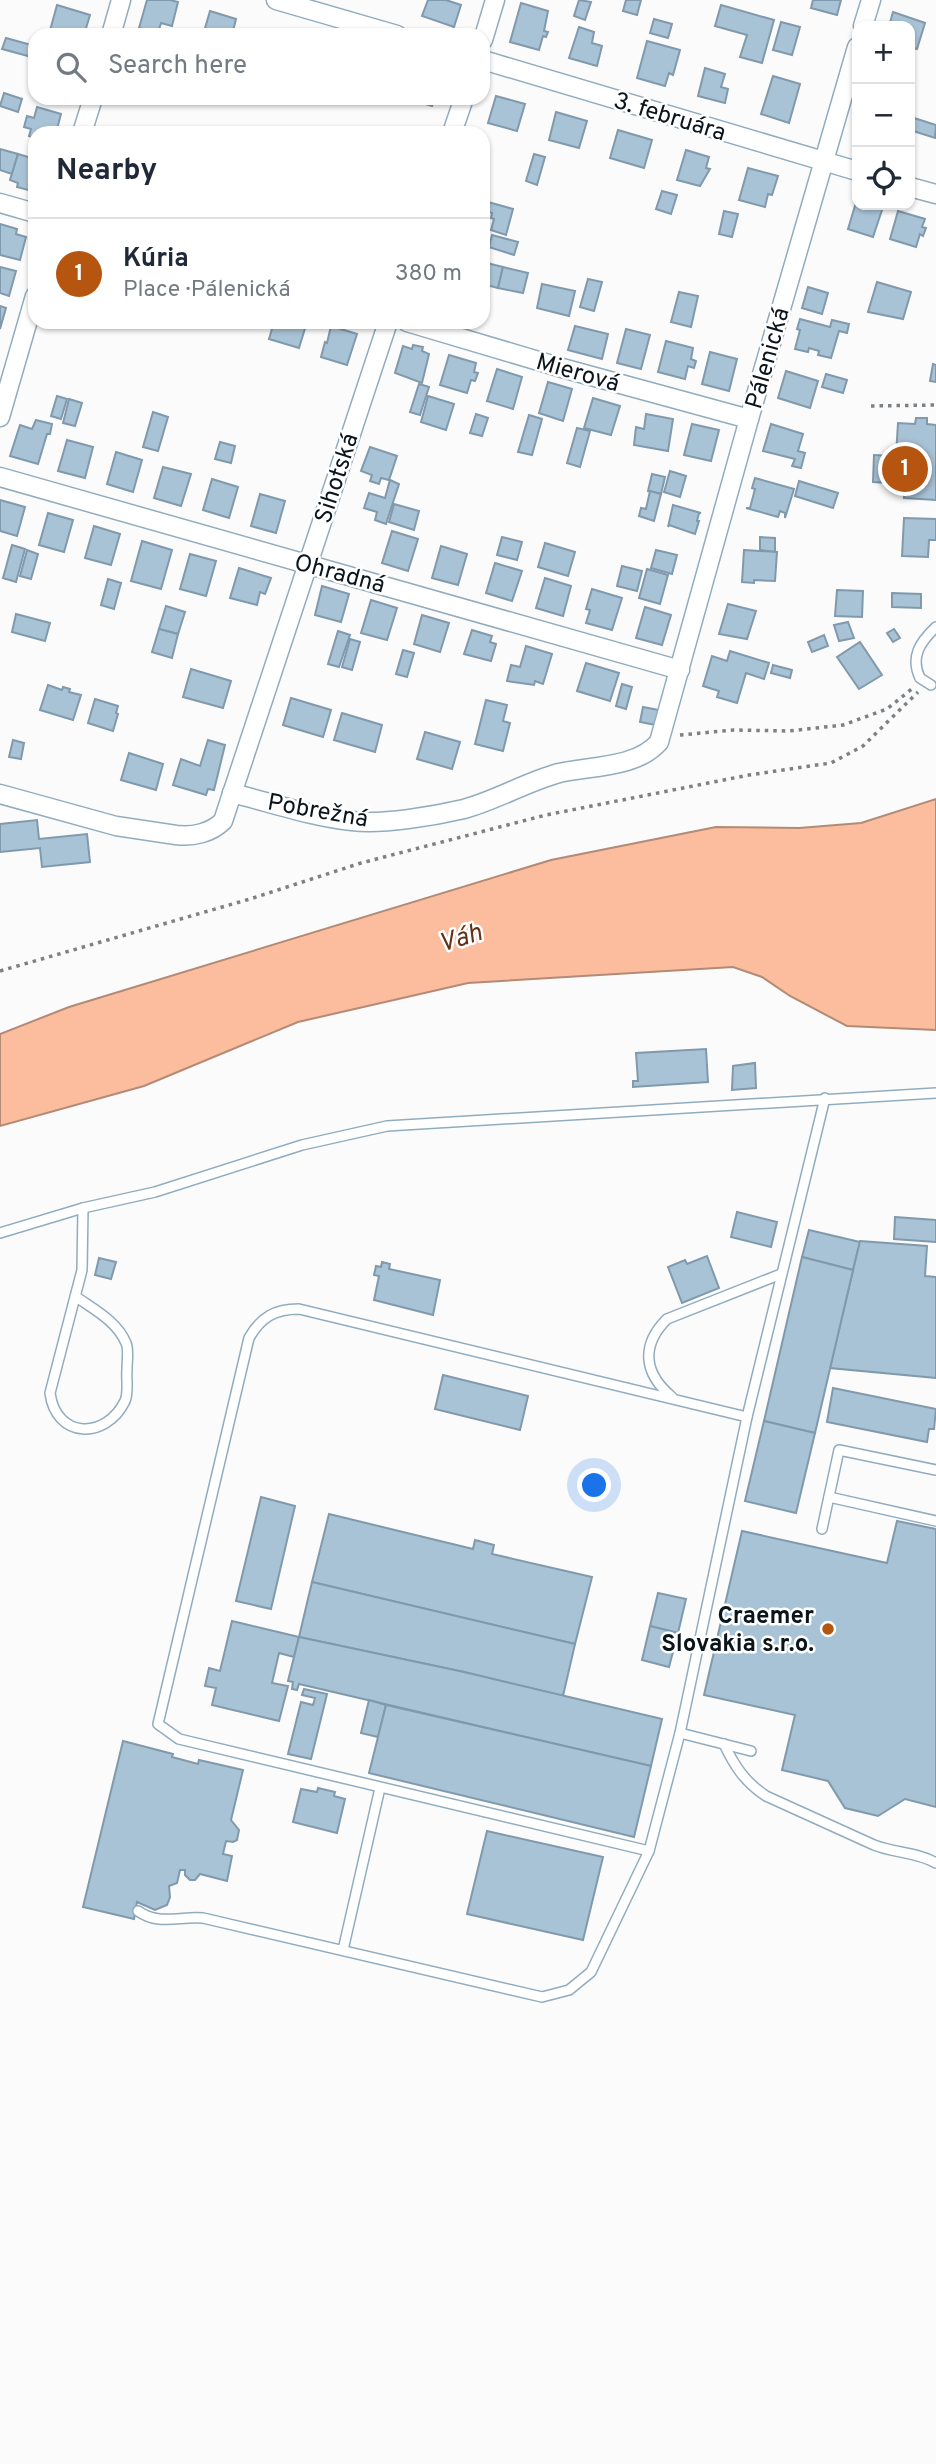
<!DOCTYPE html>
<html lang="en">
<head>
<meta charset="utf-8">
<style>
  :root { --surface:#fff; --page:#f6f6f7; --text:#1f2937; --muted:#747a83; --line:#e0e1e3; --accent:#b55510 }
  body { margin:0; font-family:Overpass,sans-serif; background:var(--page); color:var(--text) }
  .controls { position:absolute; right:21px; top:21px; display:grid; overflow:hidden; border-radius:14px; box-shadow:0 2px 5px #0004 }
  .controls button { width:63px; height:63px; display:grid; place-items:center; padding:0; border:0; border-bottom:2px solid var(--line); background:var(--surface); color:var(--text); font:35px sans-serif }
  .you { position:absolute; left:595px; top:1486px; width:24px; height:24px; margin:-18px; border:5px solid #fff; border-radius:50%; background:#1a73e8; box-shadow:0 0 0 10px #1a73e833 }
  .badge { display:grid; place-items:center; width:46px; height:46px; border-radius:50%; background:var(--accent); color:#fff; font-size:23px; font-weight:700 }
  .pin { position:absolute; translate:-50% -50%; border:4px solid #fff; box-shadow:0 2px 7px #0006 }
  .list { margin:0; padding:0; list-style:none }
  h2 { display:flex; justify-content:space-between; align-items:center; height:91px; margin:0; padding:0 28px; font-size:30px }
  h2 small { font-size:23px; font-weight:400; color:var(--muted) }
  .list li { display:grid; grid-template-columns:46px 1fr auto; gap:21px; align-items:center; box-sizing:border-box; height:112px; padding:0 28px; border-top:2px solid var(--line) }
  .list b { display:block; font-size:26px; white-space:nowrap }
  .list p { margin:0; font-size:23px; white-space:nowrap; color:var(--muted) }
  .list em { font-size:23px; font-style:normal; color:var(--muted) }
  .icon { flex:none; width:38px; height:38px; fill:none; stroke:currentColor; stroke-width:2; stroke-linecap:round; stroke-linejoin:round }
  .map { position:relative; flex:none; width:936px; height:2464px; overflow:hidden }
  .search { position:absolute; background:var(--surface); box-shadow:0 2px 5px #0004; left:28px; top:28px; width:462px; height:77px; display:flex; align-items:center; gap:18px; box-sizing:border-box; padding:0 24px; border-radius:21px; color:var(--muted); font-size:26px }
  .panel { position:absolute; background:var(--surface); box-shadow:0 2px 5px #0004; left:28px; top:126px; width:462px; height:203px; border-radius:21px }
  .map>svg:first-child { display:block }
  .water { fill:#fbbd9d; stroke:#b38a76; stroke-width:2 }
  .building { fill:#a9c3d6; stroke:#8099ac; stroke-width:2 }
  .lines { fill:none; stroke-linecap:round; stroke-linejoin:round }
  .lane-casing { stroke:#92acbf; stroke-width:12 }
  .street-casing { stroke:#92acbf; stroke-width:21 }
  .path { stroke:#7c8185; stroke-width:3.5; stroke-dasharray:3.5 5; stroke-linecap:butt }
  .lane { stroke:#fff; stroke-width:9 }
  .street { stroke:#fff; stroke-width:18 }
  .poi-dot { fill:#b55510; stroke:#fff; stroke-width:2.5 }
  .labels { text-anchor:middle; stroke-width:5; stroke-linejoin:round; paint-order:stroke }
  .street-label { font-size:24px; fill:#0a141b; stroke:#fff }
  .poi-label { font-size:24px; font-weight:bold; fill:#0a141b; stroke:#fff; text-anchor:end }
  .water-label { font-size:26px; font-style:italic; fill:#623216; stroke:#fff }
</style>
</head>
<body>
<div class="map">
<svg width="936" height="2464" viewBox="0 0 936 2464">
  <rect width="100%" height="100%" fill="#fbfbfb"/>
  <polygon class="water" points="936,799 936,1030 847,1026 790,996 762,977 733,967 468,983 298,1022 144,1086 0,1126 0,1034 69,1007 551,860 716,827 799,828 861,823"/>
  <g class="building">
    <polygon points="147,0 170,0 178,2 172,26 161,23 158,33 139,28"/>
    <polygon points="428,0 446,0 461,5 454,27 422,16"/>
    <polygon points="579,0 591,2 585,20 574,16"/>
    <polygon points="626,0 641,0 637,15 623,11"/>
    <polygon points="813,0 841,0 837,15 811,8"/>
    <polygon points="521,3 548,11 544,31 548,32 546,37 543,36 539,50 510,42"/>
    <polygon points="57,5 90,15 84,35 49,34"/>
    <polygon points="721,5 774,20 762,63 740,57 747,35 715,26"/>
    <polygon points="210,11 236,19 232,35 203,35"/>
    <polygon points="893,12 925,23 917,49 910,47 910,26 889,26"/>
    <polygon points="654,19 672,24 668,38 650,33"/>
    <polygon points="781,22 800,27 792,55 773,50"/>
    <polygon points="579,27 594,32 592,43 602,46 597,66 569,58"/>
    <polygon points="273,30 291,35 272,35"/>
    <polygon points="6,38 35,46 35,58 2,49"/>
    <polygon points="647,41 680,50 673,75 669,73 665,86 637,78"/>
    <polygon points="705,68 725,74 721,87 728,89 725,103 698,96"/>
    <polygon points="773,76 800,84 789,123 761,114"/>
    <polygon points="4,93 22,99 18,112 0,106"/>
    <polygon points="496,96 525,104 517,131 488,123"/>
    <polygon points="406,98 435,98 432,106"/>
    <polygon points="37,107 61,114 56,133 35,133 35,138 29,136 31,129 24,127 27,116 34,118"/>
    <polygon points="556,112 587,121 579,148 549,140"/>
    <polygon points="911,117 936,125 935,138 910,130"/>
    <polygon points="618,130 652,140 644,168 610,158"/>
    <polygon points="0,149 18,154 12,174 0,170"/>
    <polygon points="686,150 709,157 706,168 710,169 700,186 677,180"/>
    <polygon points="18,154 35,159 35,188 32,191 17,187 18,183 10,180"/>
    <polygon points="534,154 545,157 537,185 526,181"/>
    <polygon points="748,168 778,176 772,195 768,194 765,207 739,200"/>
    <polygon points="662,191 677,195 671,214 656,209"/>
    <polygon points="857,199 857,205 883,207 873,237 848,229"/>
    <polygon points="483,200 488,202 483,220"/>
    <polygon points="488,202 513,209 506,235 491,230 494,219 491,218 492,213 485,211"/>
    <polygon points="724,211 738,214 732,237 719,234"/>
    <polygon points="898,211 925,219 922,227 926,228 923,236 920,234 916,247 890,239"/>
    <polygon points="0,224 17,229 16,234 26,237 20,260 0,255"/>
    <polygon points="492,235 518,242 514,255 489,247"/>
    <polygon points="483,262 503,267 498,288 483,284"/>
    <polygon points="0,267 16,271 9,296 0,293"/>
    <polygon points="503,267 528,273 523,293 498,288"/>
    <polygon points="588,279 602,282 594,311 580,307"/>
    <polygon points="877,282 911,292 903,319 868,312"/>
    <polygon points="542,284 575,291 569,316 537,308"/>
    <polygon points="808,287 828,293 822,314 802,308"/>
    <polygon points="679,292 698,296 691,327 671,322"/>
    <polygon points="0,306 6,308 0,329"/>
    <polygon points="800,319 830,327 832,320 849,324 847,333 839,331 831,358 818,355 819,351 809,348 808,352 795,349 800,330 797,329"/>
    <polygon points="224,322 245,322 243,328"/>
    <polygon points="274,322 307,322 299,348 269,339"/>
    <polygon points="331,326 357,334 347,365 321,357 325,342 327,343"/>
    <polygon points="575,326 608,334 602,359 568,350"/>
    <polygon points="626,329 650,335 641,369 617,363"/>
    <polygon points="666,341 693,348 691,359 696,361 694,368 688,366 685,379 658,372"/>
    <polygon points="413,345 423,347 422,351 429,354 422,383 395,373 403,346 412,349"/>
    <polygon points="710,352 737,359 729,391 702,384"/>
    <polygon points="449,355 476,363 474,372 478,373 475,381 471,380 467,393 440,385"/>
    <polygon points="933,364 936,365 936,382 930,381"/>
    <polygon points="497,369 522,377 513,409 487,401"/>
    <polygon points="786,371 818,381 810,408 778,398"/>
    <polygon points="826,374 847,380 843,393 822,387"/>
    <polygon points="548,382 572,389 563,421 539,413"/>
    <polygon points="419,384 429,387 420,415 410,412"/>
    <polygon points="57,396 67,399 61,419 51,416"/>
    <polygon points="428,396 454,404 446,430 421,422"/>
    <polygon points="593,398 620,406 611,435 584,428"/>
    <polygon points="69,399 82,403 75,426 63,423"/>
    <polygon points="153,412 168,417 158,451 143,447"/>
    <polygon points="476,414 488,418 482,436 470,433"/>
    <polygon points="646,414 673,419 668,451 634,445 636,427 644,429"/>
    <polygon points="529,415 542,419 532,455 518,452"/>
    <polygon points="916,418 927,418 927,424 936,425 936,500 904,498 905,484 873,482 874,455 896,456 898,423 915,424"/>
    <polygon points="36,420 52,424 50,434 47,434 38,464 10,456 20,425 32,429"/>
    <polygon points="692,424 719,430 711,461 684,455"/>
    <polygon points="771,424 803,434 798,451 805,453 801,468 792,466 795,459 763,451"/>
    <polygon points="577,428 590,431 580,467 567,463"/>
    <polygon points="67,440 93,447 85,478 58,471"/>
    <polygon points="220,442 235,446 231,463 215,459"/>
    <polygon points="370,447 397,456 389,480 381,478 379,484 370,481 372,475 361,471"/>
    <polygon points="116,452 142,460 133,492 107,484"/>
    <polygon points="163,467 191,474 181,506 154,498"/>
    <polygon points="670,471 686,476 680,497 664,492"/>
    <polygon points="652,474 665,477 661,494 648,491"/>
    <polygon points="755,478 794,489 785,518 785,513 780,511 778,517 746,508 750,508 755,489 752,488"/>
    <polygon points="212,479 238,487 229,518 203,510"/>
    <polygon points="390,480 399,484 386,524 375,520 377,512 364,508 369,493 385,498"/>
    <polygon points="799,481 838,493 833,508 795,496"/>
    <polygon points="650,491 661,494 654,521 639,516 641,508 646,509"/>
    <polygon points="260,494 285,501 276,533 251,526"/>
    <polygon points="0,500 25,507 17,536 0,531"/>
    <polygon points="394,504 419,511 414,530 389,522"/>
    <polygon points="673,505 701,513 699,513 697,521 699,521 695,534 669,525 668,527"/>
    <polygon points="48,513 73,520 64,552 39,545"/>
    <polygon points="904,518 936,519 936,540 929,540 928,557 902,556"/>
    <polygon points="94,526 120,534 111,565 85,558"/>
    <polygon points="392,531 418,539 408,571 382,563"/>
    <polygon points="502,537 522,542 517,560 497,555"/>
    <polygon points="760,537 775,538 775,552 760,550"/>
    <polygon points="142,541 172,550 161,589 131,581"/>
    <polygon points="545,543 575,552 568,576 538,567"/>
    <polygon points="12,545 25,549 16,582 3,578"/>
    <polygon points="441,546 467,554 458,585 432,578"/>
    <polygon points="27,550 38,554 31,579 20,576"/>
    <polygon points="656,550 677,555 672,574 651,568"/>
    <polygon points="744,550 777,552 775,581 754,580 754,583 742,582"/>
    <polygon points="190,554 216,561 206,596 180,589"/>
    <polygon points="495,563 522,571 512,601 486,593"/>
    <polygon points="622,566 642,571 637,591 617,586"/>
    <polygon points="239,568 271,578 265,594 260,592 257,605 230,598"/>
    <polygon points="647,569 668,575 660,604 639,598"/>
    <polygon points="545,578 571,586 563,616 536,608"/>
    <polygon points="108,579 121,583 114,609 101,605"/>
    <polygon points="322,586 349,594 341,622 315,615"/>
    <polygon points="592,589 622,598 612,630 586,623 590,610 586,609"/>
    <polygon points="837,590 863,591 862,617 835,616"/>
    <polygon points="892,593 921,594 921,608 892,607"/>
    <polygon points="371,600 397,608 387,640 361,633"/>
    <polygon points="728,604 756,611 747,639 719,634"/>
    <polygon points="166,606 185,612 178,634 159,629"/>
    <polygon points="645,607 671,615 662,645 636,638"/>
    <polygon points="16,614 50,623 45,641 12,632"/>
    <polygon points="422,615 449,623 440,652 414,644"/>
    <polygon points="848,622 854,638 839,641 834,625"/>
    <polygon points="159,629 178,634 172,658 152,652"/>
    <polygon points="894,629 900,638 893,642 887,633"/>
    <polygon points="472,630 492,636 490,642 496,644 491,661 464,654"/>
    <polygon points="338,631 350,635 339,667 328,664"/>
    <polygon points="824,635 828,646 812,652 808,642"/>
    <polygon points="350,639 360,642 352,670 342,667"/>
    <polygon points="860,642 882,675 859,689 837,657"/>
    <polygon points="526,646 552,654 543,684 535,681 534,685 507,681 511,665 520,667"/>
    <polygon points="403,650 414,653 407,677 396,674"/>
    <polygon points="730,651 769,663 764,679 746,673 737,703 717,697 719,691 703,686 712,656 727,661"/>
    <polygon points="586,663 619,673 610,701 577,691"/>
    <polygon points="773,665 792,670 790,678 771,673"/>
    <polygon points="191,669 231,681 223,708 183,697"/>
    <polygon points="622,684 632,687 626,709 616,706"/>
    <polygon points="48,685 62,690 63,687 70,689 69,692 81,695 73,720 40,710"/>
    <polygon points="291,698 331,710 323,737 283,725"/>
    <polygon points="95,699 118,706 116,713 118,714 113,731 88,723"/>
    <polygon points="486,700 507,705 503,721 510,723 503,751 475,744"/>
    <polygon points="643,707 659,710 656,725 640,722"/>
    <polygon points="342,713 382,725 375,752 334,740"/>
    <polygon points="425,732 460,742 452,769 417,759"/>
    <polygon points="13,740 24,743 21,759 9,757"/>
    <polygon points="208,740 225,745 214,790 208,789 206,795 173,785 181,759 200,766"/>
    <polygon points="129,753 163,764 156,790 121,780"/>
    <polygon points="37,820 39,839 87,834 90,862 42,867 40,848 0,852 0,824"/>
    <polygon points="706,1049 708,1082 633,1087 633,1081 638,1081 636,1053"/>
    <polygon points="755,1063 756,1088 732,1090 733,1066"/>
    <polygon points="737,1212 777,1222 771,1247 731,1237"/>
    <polygon points="895,1217 936,1220 936,1242 894,1239"/>
    <polygon points="809,1230 860,1242 853,1270 802,1257"/>
    <polygon points="860,1241 927,1246 925,1276 936,1277 936,1378 830,1368"/>
    <polygon points="707,1256 719,1288 682,1303 668,1267 685,1260 687,1264"/>
    <polygon points="802,1257 853,1270 815,1433 764,1421"/>
    <polygon points="99,1258 116,1262 111,1279 95,1275"/>
    <polygon points="382,1262 390,1264 389,1269 440,1280 433,1315 374,1300 379,1276 374,1275 376,1266 381,1267"/>
    <polygon points="443,1375 528,1396 520,1430 435,1409"/>
    <polygon points="833,1388 936,1409 934,1429 929,1429 927,1442 827,1422"/>
    <polygon points="764,1421 815,1433 796,1513 745,1501"/>
    <polygon points="261,1497 295,1506 271,1609 236,1601"/>
    <polygon points="329,1514 473,1549 475,1540 494,1545 492,1554 592,1577 575,1644 312,1582"/>
    <polygon points="897,1521 936,1529 936,1807 905,1799 878,1816 845,1808 828,1781 782,1770 795,1715 704,1695 742,1531 887,1563"/>
    <polygon points="312,1582 575,1644 563,1696 464,1672 299,1637"/>
    <polygon points="658,1593 686,1599 678,1633 650,1626"/>
    <polygon points="232,1621 299,1637 294,1657 279,1653 272,1683 288,1686 279,1721 212,1705 216,1688 205,1686 209,1668 220,1671"/>
    <polygon points="650,1626 678,1633 669,1667 642,1660"/>
    <polygon points="299,1637 464,1672 662,1719 651,1766 299,1684 297,1690 292,1689 293,1682 288,1681"/>
    <polygon points="304,1689 327,1694 311,1759 288,1754 301,1702 313,1705 315,1698 302,1695"/>
    <polygon points="369,1700 386,1705 378,1737 361,1733"/>
    <polygon points="386,1705 651,1766 634,1837 369,1773"/>
    <polygon points="123,1741 173,1754 172,1757 198,1764 199,1760 243,1770 231,1820 239,1830 237,1840 233,1842 226,1841 223,1854 232,1856 227,1881 200,1874 195,1880 190,1880 185,1875 185,1870 180,1870 177,1883 169,1886 170,1897 167,1905 155,1910 137,1902 134,1919 83,1907"/>
    <polygon points="318,1788 335,1792 334,1796 345,1799 337,1833 293,1822 301,1789 317,1792"/>
    <polygon points="487,1831 603,1857 583,1940 467,1914"/>
  </g>
  <g class="lines">
    <defs>
      <g id="lane">
        <path d="M931,685L920,678C910,657 920,642 936,627"/>
        <polyline points="0,1233 83,1208 155,1192 302,1145 387,1126 936,1093"/>
        <path d="M75,1296C93,1309 117,1321 126,1343C129,1349 127,1361 127,1369C126,1379 129,1392 125,1401C106,1440 56,1439 50,1393L82,1270L83,1208"/>
        <path d="M672,1397C643,1373 641,1345 667,1319L781,1274"/>
        <polyline points="829,1497 936,1521"/>
        <polyline points="822,1529 839,1450 936,1470"/>
        <polyline points="680,1733 751,1751"/>
        <path d="M724,1744C735,1767 745,1782 766,1796L874,1845C894,1853 917,1852 936,1863"/>
        <path d="M649,1851L179,1739L158,1724L249,1338C261,1317 275,1309 299,1309L747,1417"/>
        <path d="M138,1911C159,1926 179,1916 203,1918L542,1997L569,1990L591,1972L649,1851L680,1733L747,1417L825,1098"/>
        <polyline points="343,1950 380,1788"/>
      </g>
      <g id="street">
        <polyline points="276,0 397,35"/>
        <polyline points="863,26 871,0"/>
        <polyline points="111,35 121,0"/>
        <polyline points="483,40 495,0"/>
        <polyline points="483,60 857,171"/>
        <polyline points="82,133 93,98"/>
        <polyline points="452,133 464,98"/>
        <polyline points="910,187 936,194"/>
        <polyline points="0,203 35,213"/>
        <polyline points="407,322 562,368 749,419"/>
        <polyline points="0,417 35,296"/>
        <polyline points="0,477 680,670"/>
        <path d="M232,793C272,803 312,817 352,821C382,825 434,816 464,809C497,800 526,782 559,773C590,766 637,768 659,742L749,419L857,47"/>
        <path d="M0,794L116,826L176,835C193,837 211,833 223,821L388,322"/>
      </g>
    </defs>
    <use href="#lane" class="lane-casing"/>
    <use href="#street" class="street-casing"/>
    <g class="path">
      <polyline points="871,406 936,405"/>
      <polyline points="680,735 734,730 789,731 843,725 887,709 913,688"/>
      <polyline points="0,971 250,899 361,863 546,815 749,775 831,763 863,746 918,692"/>
    </g>
    <use href="#lane" class="lane"/>
    <use href="#street" class="street"/>
  </g>
  <circle class="poi-dot" cx="828" cy="1629" r="7"/>
  <g class="labels">
    <g class="street-label">
      <text transform="translate(670 116) rotate(17)" y="8">3. februára</text>
      <text transform="translate(767 358) rotate(-74)" y="8">Pálenická</text>
      <text transform="translate(578 372) rotate(16)" y="8">Mierová</text>
      <text transform="translate(336 478) rotate(-72)" y="8">Sihotská</text>
      <text transform="translate(340 573) rotate(15)" y="8">Ohradná</text>
      <text transform="translate(318 810) rotate(10)" y="8">Pobrežná</text>
    </g>
    <g class="poi-label">
      <text x="814" y="1623">Craemer<tspan x="814" dy="28">Slovakia s.r.o.</tspan></text>
    </g>
    <g class="water-label">
      <text transform="translate(460 937) rotate(-17)" y="9">Váh</text>
    </g>
  </g>
</svg>
<div class="controls">
<button>+</button>
<button>−</button>
<button><svg class="icon" aria-label="locate" viewBox="0 0 24 24"><circle cx="12" cy="12" r="6"/><path d="M12 2v4M12 18v4M2 12h4M18 12h4"/></svg></button>
</div>
<div class="you"></div>
<div class="pin badge" style="left:905px;top:469px">1</div>
<div class="search"><svg class="icon" aria-label="search" viewBox="0 0 24 24"><circle cx="10" cy="10" r="6"/><path d="M15 15l6 6"/></svg>Search here</div>
<section class="panel">
<h2>Nearby<small></small></h2>
<ul class="list">
<li><span class="badge">1</span><div><b>Kúria</b><p>Place · Pálenická</p></div><em>380 m</em></li>
</ul>
</section>
</div>
</body>
</html>
